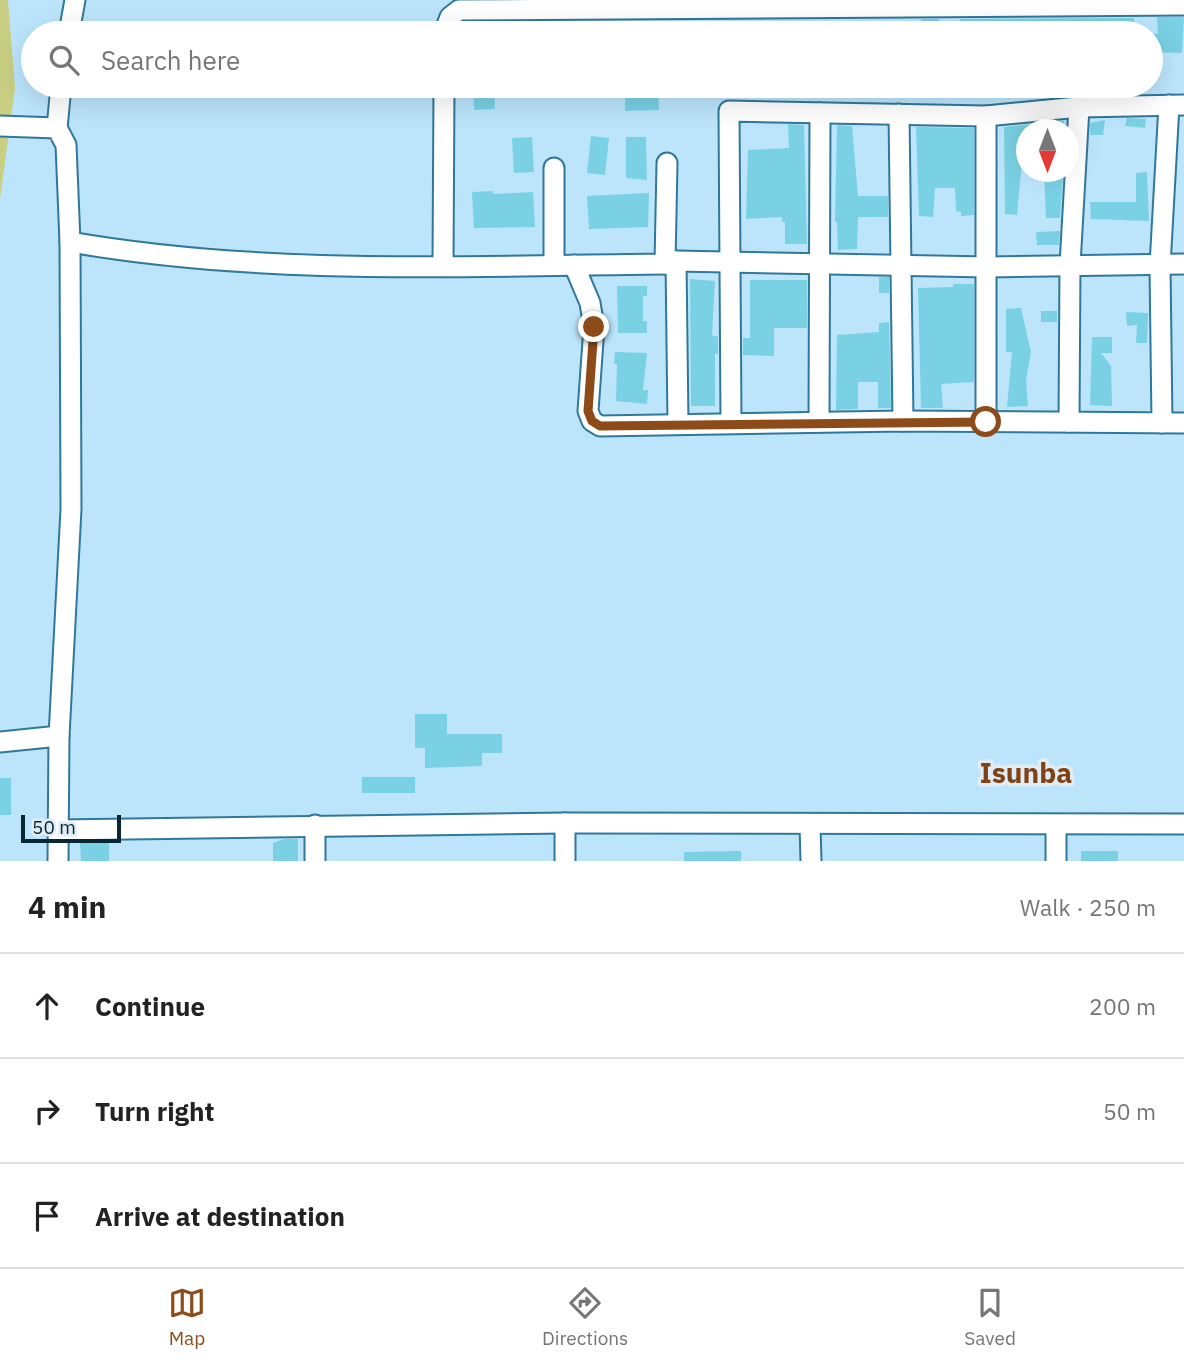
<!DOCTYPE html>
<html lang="en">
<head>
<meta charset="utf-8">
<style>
  :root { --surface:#fff; --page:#f6f6f6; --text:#222; --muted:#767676; --line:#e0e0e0; --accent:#8e4b1a }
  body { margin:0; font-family:"IBM Plex Sans",sans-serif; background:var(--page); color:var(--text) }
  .compass { position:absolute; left:1016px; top:119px; width:63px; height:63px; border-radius:50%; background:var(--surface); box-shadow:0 7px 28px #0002; rotate:180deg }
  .scale { position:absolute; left:21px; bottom:18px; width:100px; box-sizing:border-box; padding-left:7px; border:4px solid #082735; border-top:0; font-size:19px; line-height:24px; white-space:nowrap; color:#082735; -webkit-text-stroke:5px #e0edf5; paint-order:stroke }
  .stop { position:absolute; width:21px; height:21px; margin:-16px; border:5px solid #8e4b1a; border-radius:50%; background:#fff }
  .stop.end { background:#8e4b1a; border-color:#fff; box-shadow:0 2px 7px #0008 }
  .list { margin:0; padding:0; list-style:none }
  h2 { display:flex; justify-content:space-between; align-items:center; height:91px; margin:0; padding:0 28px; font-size:30px }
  h2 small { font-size:23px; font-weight:400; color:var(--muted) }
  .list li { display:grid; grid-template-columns:46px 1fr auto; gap:21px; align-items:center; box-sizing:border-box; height:105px; padding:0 28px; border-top:2px solid var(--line) }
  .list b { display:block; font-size:26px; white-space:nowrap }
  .list em { font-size:23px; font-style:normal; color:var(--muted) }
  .icon { flex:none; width:38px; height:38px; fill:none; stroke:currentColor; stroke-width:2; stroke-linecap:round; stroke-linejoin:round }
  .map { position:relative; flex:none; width:1184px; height:861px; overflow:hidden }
  .search { position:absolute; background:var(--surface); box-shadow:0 7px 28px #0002; left:21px; right:21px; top:21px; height:77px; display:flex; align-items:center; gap:18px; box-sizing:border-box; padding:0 24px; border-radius:38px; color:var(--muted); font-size:26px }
  .sheet { height:406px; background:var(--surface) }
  nav { display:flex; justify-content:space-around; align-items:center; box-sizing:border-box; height:98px; border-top:2px solid var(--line); background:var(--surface); font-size:19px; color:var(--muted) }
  nav a { display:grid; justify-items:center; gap:4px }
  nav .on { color:var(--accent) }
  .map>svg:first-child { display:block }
  .green { fill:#c8cf83 }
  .building { fill:#79d1e3 }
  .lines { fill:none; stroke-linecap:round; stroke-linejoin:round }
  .minor-casing { stroke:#30789a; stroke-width:23 }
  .minor { stroke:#fff; stroke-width:19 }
  .route { stroke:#8e4b1a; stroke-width:9 }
  .labels { text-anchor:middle; stroke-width:7; stroke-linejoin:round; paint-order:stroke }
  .quarter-label { font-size:28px; font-weight:bold; fill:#7e4215; stroke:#e0edf5 }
</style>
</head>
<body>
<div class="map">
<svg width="1184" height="861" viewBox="0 0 1184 861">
  <rect width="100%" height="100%" fill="#bce5fc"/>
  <polygon class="green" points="0,0 8,0 15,88 0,199"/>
  <g class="building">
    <polygon points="1157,17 1184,17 1182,53 1151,52 1151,34 1158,34"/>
    <polygon points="1134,18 1134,24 1129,25 1129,28 960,26 960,19"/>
    <polygon points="921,19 939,19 939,33 922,33"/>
    <polygon points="473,86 494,86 495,109 474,110"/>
    <polygon points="596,86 658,86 659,110 625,111 625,96 595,94"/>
    <polygon points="1127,118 1146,119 1145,128 1125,126"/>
    <polygon points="1105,120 1103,135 1090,135 1090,123"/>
    <polygon points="1064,121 1063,130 1025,130 1017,215 1005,214 1004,127"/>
    <polygon points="788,124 804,125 807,244 785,244 785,222 782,222 782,217 746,219 748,150 789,148"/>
    <polygon points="837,125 852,126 858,196 888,196 888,217 858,217 857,249 838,250 837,222 835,222"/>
    <polygon points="916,127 974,128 974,215 961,216 961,212 956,211 955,188 935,188 933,217 919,216"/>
    <polygon points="591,136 609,138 605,175 587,173"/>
    <polygon points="532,137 534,172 514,173 512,138"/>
    <polygon points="626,137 646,137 647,180 626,178"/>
    <polygon points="1044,172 1063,172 1060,218 1046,218"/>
    <polygon points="1147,172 1149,221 1091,219 1090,202 1136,202 1136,173"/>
    <polygon points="493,191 493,194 533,192 535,227 474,228 472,192"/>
    <polygon points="649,193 648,227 589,229 587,196"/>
    <polygon points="1060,231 1059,245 1037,245 1036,232"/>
    <rect x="879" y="277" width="10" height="16"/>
    <polygon points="690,279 715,281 712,335 718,337 718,354 715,354 715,406 691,406"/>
    <polygon points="750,280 807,280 807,328 774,328 774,356 743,355 743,338 750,338"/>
    <polygon points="953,284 974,284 974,382 941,384 943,408 921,408 918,288 953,287"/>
    <polygon points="617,286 647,286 647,296 643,296 643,321 647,321 647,333 618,333"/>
    <polygon points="1021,308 1031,352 1026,380 1028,406 1007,407 1012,352 1006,352 1006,309"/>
    <rect x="1041" y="311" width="16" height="11"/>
    <polygon points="1126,312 1148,313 1147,343 1136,343 1137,325 1127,326"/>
    <polygon points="889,322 891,408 878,408 878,382 858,382 858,409 836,410 837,335 879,332 879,323"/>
    <polygon points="1092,337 1112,337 1112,353 1101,353 1111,366 1112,406 1090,405"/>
    <polygon points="615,352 647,353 643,390 648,390 647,404 616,401 617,364 614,364"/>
    <polygon points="415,714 447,714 447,734 502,734 502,753 482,753 482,766 425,768 425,748 415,748"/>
    <rect x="362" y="777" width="53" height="16"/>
    <rect x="0" y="778" width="11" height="37"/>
    <polygon points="284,839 298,839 298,861 273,861 273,843"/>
    <polygon points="80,842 109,842 109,861 81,861"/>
    <polygon points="741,851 741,861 684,861 684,852"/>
    <rect x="1081" y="851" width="37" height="10"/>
  </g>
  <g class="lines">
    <defs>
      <g id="minor">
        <polyline points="69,33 75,0"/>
        <polyline points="444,33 450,17 459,10 1184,5"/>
        <polyline points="899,114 903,421"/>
        <polyline points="0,126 57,128 66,145 70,242 71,509 59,736 58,861"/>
        <polyline points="57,128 61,86"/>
        <polyline points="554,168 554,264"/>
        <path d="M70,242C267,276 466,266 665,264L676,261L988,267L1184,264"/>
        <polyline points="676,261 678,424"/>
        <polyline points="665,264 667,163"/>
        <polyline points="574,265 590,303 594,327 588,411 592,421 600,426 903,421 1184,423"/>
        <polyline points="443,266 444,86"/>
        <polyline points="731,422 729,111 986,116 1079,107 1184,105"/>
        <polyline points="819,422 820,113"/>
        <polyline points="986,422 986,116"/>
        <polyline points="1069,422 1070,265 1079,107"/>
        <polyline points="1162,423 1160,266 1169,105"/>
        <polyline points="0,742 59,736"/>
        <polyline points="810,825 811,861"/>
        <polyline points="1056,825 1056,861"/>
        <polyline points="58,830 565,823 1184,824"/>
        <polyline points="315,861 315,825"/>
        <polyline points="565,861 565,823"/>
      </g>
    </defs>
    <use href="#minor" class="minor-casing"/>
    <use href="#minor" class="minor"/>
  </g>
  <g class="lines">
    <polyline class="route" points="594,327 588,411 592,421 600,426 986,422"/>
  </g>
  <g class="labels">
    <g class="quarter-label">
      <text x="1026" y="783">Isunba</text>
    </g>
  </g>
</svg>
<svg class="compass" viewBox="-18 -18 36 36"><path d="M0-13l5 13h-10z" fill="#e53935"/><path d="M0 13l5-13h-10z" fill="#767676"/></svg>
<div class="scale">50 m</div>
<div class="stop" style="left:986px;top:422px"></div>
<div class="stop end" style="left:594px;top:327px"></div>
<div class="search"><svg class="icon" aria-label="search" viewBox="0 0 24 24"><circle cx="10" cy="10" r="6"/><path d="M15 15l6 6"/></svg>Search here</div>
</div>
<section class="sheet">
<h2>4 min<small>Walk · 250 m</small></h2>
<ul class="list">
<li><svg class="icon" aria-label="ahead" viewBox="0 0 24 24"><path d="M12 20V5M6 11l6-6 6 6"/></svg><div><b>Continue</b></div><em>200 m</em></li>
<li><svg class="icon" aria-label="right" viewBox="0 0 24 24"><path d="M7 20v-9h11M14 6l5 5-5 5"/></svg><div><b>Turn right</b></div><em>50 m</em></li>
<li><svg class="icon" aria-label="arrive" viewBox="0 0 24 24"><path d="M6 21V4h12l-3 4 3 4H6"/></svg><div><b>Arrive at destination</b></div></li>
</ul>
</section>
<nav>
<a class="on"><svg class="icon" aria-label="map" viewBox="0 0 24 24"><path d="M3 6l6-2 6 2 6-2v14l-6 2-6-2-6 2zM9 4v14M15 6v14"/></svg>Map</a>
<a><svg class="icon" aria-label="directions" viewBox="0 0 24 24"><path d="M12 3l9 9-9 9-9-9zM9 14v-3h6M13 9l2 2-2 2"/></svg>Directions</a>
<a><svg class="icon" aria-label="saved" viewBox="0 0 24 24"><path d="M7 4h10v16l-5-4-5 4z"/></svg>Saved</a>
</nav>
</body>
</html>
